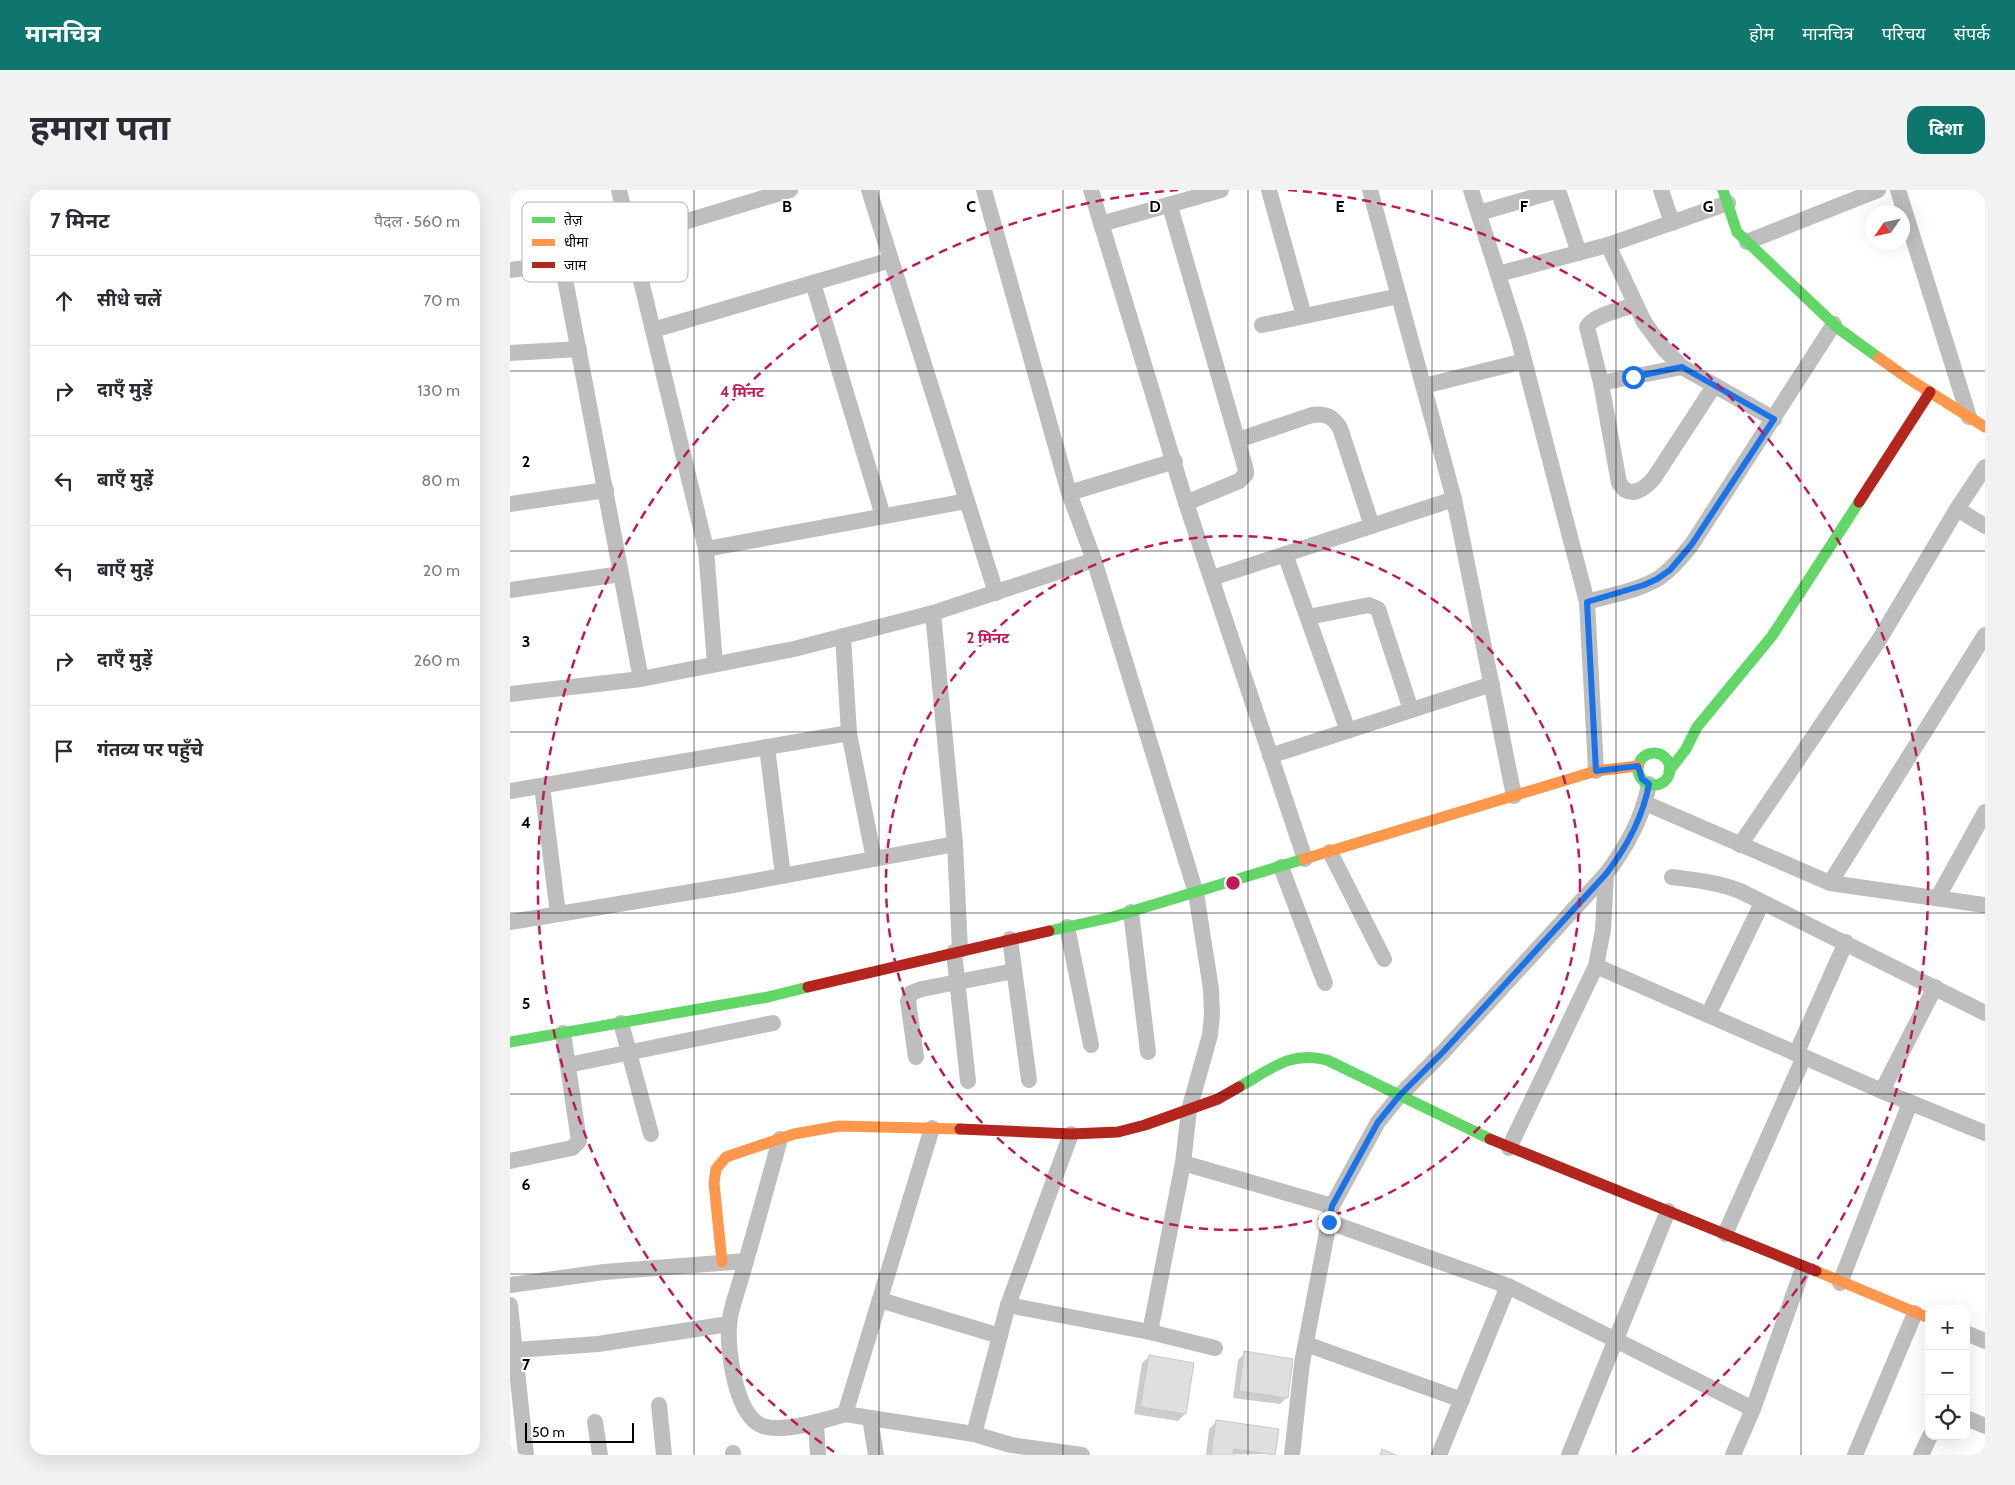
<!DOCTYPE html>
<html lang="hi">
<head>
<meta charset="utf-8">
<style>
  :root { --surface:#fff; --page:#f2f2f3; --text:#2b2b33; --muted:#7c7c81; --line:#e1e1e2; --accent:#0f766e }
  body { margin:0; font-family:Cabin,"Noto Sans Devanagari",sans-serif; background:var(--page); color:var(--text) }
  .controls { position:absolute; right:15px; bottom:15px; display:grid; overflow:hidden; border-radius:10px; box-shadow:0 5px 20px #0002 }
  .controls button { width:45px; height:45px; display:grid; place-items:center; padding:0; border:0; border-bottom:1px solid var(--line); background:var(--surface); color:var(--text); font:25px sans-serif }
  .compass { position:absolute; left:1355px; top:15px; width:45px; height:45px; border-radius:50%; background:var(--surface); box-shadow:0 5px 20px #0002; rotate:236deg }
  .scale { position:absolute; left:15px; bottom:12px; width:109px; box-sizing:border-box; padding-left:5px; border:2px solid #000; border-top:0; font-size:14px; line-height:18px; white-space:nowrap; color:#000; -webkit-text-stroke:4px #fff; paint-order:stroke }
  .stop { position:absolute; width:15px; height:15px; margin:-11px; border:4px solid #1a73e8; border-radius:50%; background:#fff }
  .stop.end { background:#1a73e8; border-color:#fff; box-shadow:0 1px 5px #0008 }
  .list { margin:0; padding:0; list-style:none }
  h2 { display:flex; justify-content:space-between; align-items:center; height:65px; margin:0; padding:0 20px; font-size:21px }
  h2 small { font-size:16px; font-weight:400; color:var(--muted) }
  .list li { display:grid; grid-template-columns:32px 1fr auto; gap:15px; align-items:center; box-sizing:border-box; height:90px; padding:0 20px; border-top:1px solid var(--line) }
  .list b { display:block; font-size:19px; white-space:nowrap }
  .list em { font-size:16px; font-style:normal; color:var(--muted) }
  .icon { flex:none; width:28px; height:28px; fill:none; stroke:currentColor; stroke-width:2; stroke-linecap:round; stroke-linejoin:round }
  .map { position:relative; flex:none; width:1475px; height:1265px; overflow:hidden; border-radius:15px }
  header { display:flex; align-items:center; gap:30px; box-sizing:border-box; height:70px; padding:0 25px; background:var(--accent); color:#fff }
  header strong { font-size:24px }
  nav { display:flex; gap:28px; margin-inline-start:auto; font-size:18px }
  .intro { display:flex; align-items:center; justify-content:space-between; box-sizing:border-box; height:120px; padding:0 30px }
  h1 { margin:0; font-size:35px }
  .button { padding:12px 22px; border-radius:15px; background:var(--accent); color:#fff; font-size:18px; font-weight:700 }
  main { display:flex; gap:30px; padding:0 30px }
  aside { flex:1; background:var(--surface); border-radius:15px; box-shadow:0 5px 20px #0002 }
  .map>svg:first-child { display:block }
  .shadow { fill:#0003 }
  .building { fill:#dfdfdf; stroke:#c7c7c7 }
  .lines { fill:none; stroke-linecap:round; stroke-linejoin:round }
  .street { stroke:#bebebe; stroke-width:16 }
  .fast { stroke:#63d668; stroke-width:11 }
  .slow { stroke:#ff974d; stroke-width:11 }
  .jam { stroke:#b3261e; stroke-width:11 }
  .route { stroke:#1a73e8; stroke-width:6 }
  .grid { fill:none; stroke:#000; stroke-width:1; stroke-opacity:0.55 }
  .ring { fill:none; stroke:#c2185b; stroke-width:2.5; stroke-dasharray:9 6 }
  .key { fill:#fff; stroke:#b2b2b2; stroke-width:1 }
  .key-label { font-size:14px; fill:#000 }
  .grid-label { font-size:16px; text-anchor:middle; font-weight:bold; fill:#000; stroke:#fff; stroke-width:4; stroke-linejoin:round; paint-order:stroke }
  .centre { fill:#c2185b; stroke:#fff; stroke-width:2.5 }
  .ring-label { font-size:15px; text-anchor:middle; font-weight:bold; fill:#c2185b; stroke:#fff; stroke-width:4; stroke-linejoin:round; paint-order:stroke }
</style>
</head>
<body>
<header>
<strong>मानचित्र</strong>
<nav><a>होम</a><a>मानचित्र</a><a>परिचय</a><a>संपर्क</a></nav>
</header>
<div class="intro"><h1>हमारा पता</h1><a class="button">दिशा</a></div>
<main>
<aside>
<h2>7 मिनट<small>पैदल · 560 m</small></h2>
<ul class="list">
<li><svg class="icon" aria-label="ahead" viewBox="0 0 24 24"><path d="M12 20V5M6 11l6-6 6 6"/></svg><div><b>सीधे चलें</b></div><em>70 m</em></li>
<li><svg class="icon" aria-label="right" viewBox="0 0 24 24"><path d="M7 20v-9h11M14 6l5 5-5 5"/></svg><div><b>दाएँ मुड़ें</b></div><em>130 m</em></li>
<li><svg class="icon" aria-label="left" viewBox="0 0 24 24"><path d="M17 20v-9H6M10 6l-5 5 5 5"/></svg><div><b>बाएँ मुड़ें</b></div><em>80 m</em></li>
<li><svg class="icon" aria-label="left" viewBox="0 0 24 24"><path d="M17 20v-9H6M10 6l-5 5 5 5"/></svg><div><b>बाएँ मुड़ें</b></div><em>20 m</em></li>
<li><svg class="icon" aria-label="right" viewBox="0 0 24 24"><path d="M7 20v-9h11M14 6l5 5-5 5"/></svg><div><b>दाएँ मुड़ें</b></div><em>260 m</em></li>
<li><svg class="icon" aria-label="arrive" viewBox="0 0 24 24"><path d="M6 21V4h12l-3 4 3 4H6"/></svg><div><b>गंतव्य पर पहुँचे</b></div></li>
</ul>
</aside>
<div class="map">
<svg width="1475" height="1265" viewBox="0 0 1475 1265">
  <rect width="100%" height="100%" fill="#fff"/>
  <g class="shadow">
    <polygon points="735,1163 777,1207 770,1214 723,1208 728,1170"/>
    <polygon points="639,1167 682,1174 675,1224 668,1231 624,1224 632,1173"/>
    <polygon points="706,1232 764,1264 696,1265 699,1239"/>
  </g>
  <g class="building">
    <polygon points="734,1161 783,1169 778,1208 729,1201"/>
    <polygon points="639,1165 684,1173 676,1224 630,1217"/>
    <polygon points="706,1230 769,1239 765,1265 724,1259 723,1265 701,1265"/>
    <polygon points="872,1259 886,1265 870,1265"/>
  </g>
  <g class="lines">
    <g class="street">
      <polyline points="109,0 196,359 205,474"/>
      <polyline points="359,0 486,403"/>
      <polyline points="474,0 559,303 584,370 686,703 701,799 702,825 700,845 679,920 673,973 640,1142"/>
      <polyline points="581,0 676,313 795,669"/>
      <polyline points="759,0 794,126"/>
      <polyline points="860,0 944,309 1004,606"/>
      <polyline points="961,0 1008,147 1077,412 1086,581"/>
      <polyline points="1048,0 1069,63"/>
      <polyline points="1151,0 1162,33"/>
      <polyline points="1388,0 1459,227"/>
      <polyline points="660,16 736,280 736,284 729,291 676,313"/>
      <polyline points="969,23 1048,0"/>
      <polyline points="591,34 711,0"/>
      <polyline points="1237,52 1368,0"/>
      <polyline points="1098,55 1134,132 1154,159 1172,177 1264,229"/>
      <polyline points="52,73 131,489"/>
      <polyline points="0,80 52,73 121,48 280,0"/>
      <polyline points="988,84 1098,55 1218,13"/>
      <polyline points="303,93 373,326"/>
      <path d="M1126,115C1113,119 1083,125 1077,137L1091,193L1109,293L1115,300C1126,306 1137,296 1144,288L1204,196"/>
      <polyline points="752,135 889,106"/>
      <polyline points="143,140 381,70"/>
      <polyline points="0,163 69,159"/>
      <polyline points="1091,193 1172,177"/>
      <polyline points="914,196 1014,171"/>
      <path d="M728,250L802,225C816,223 822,226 830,238L862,336"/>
      <polyline points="559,303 665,271"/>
      <polyline points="0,314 96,300"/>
      <polyline points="1447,319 1475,336"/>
      <polyline points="196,359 457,311"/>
      <polyline points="775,364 838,541"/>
      <polyline points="702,388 944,309"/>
      <polyline points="0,400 111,384"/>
      <path d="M1077,412C1100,405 1128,401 1149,388C1162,379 1172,367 1182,354L1324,134"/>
      <polyline points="423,423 445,654 450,760"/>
      <polyline points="798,427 859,415 868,419 901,520"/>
      <polyline points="333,446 339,543 364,669"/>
      <polyline points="0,504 131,489 284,459 423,423 584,370"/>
      <polyline points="257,557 273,686"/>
      <polyline points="760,566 982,494"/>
      <polyline points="32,596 48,724"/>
      <polyline points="0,601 339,543"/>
      <polyline points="1135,613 1320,693 1475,715"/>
      <polyline points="1230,655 1369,450 1447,319 1475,277"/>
      <polyline points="820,662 874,769"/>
      <polyline points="771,677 815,793"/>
      <path d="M1162,687C1185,690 1208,692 1230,701L1475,823"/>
      <polyline points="1320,693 1475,445"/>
      <polyline points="1428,707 1475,622"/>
      <polyline points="621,722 638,862"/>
      <polyline points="0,732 223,695 445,654"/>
      <polyline points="557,737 581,855"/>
      <polyline points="500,749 519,890"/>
      <polyline points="444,762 458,891"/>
      <polyline points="1086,776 1372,901 1475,943"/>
      <polyline points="1198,825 1252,713"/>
      <polyline points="111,833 141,944"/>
      <polyline points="1286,864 1336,752"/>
      <polyline points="406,867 398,811 401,803 412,799 504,781"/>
      <polyline points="58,875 263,833"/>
      <polyline points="1372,901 1425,797"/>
      <polyline points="422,938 335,1224 464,1244 501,1255 572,1265"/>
      <path d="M270,949C258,993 246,1037 233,1081C229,1098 220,1118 219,1136C217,1161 226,1227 253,1236C271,1243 316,1230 335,1224"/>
      <polyline points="999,958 1086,776 1093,740 1096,684"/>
      <polyline points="0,971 62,958 69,951 53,843"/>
      <polyline points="673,973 822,1016"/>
      <polyline points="819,1032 998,1096 929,1265"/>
      <polyline points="1215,1044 1294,867"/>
      <polyline points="1330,1093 1400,913"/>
      <polyline points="0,1095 94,1082 236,1071"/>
      <polyline points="998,1096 1243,1219 1223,1265"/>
      <polyline points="370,1110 490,1146"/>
      <polyline points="0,1115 16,1265"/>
      <polyline points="498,1115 640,1142 705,1158"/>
      <polyline points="1456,1143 1475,1151"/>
      <polyline points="796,1154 952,1210"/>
      <polyline points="6,1160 88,1154 219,1134"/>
      <polyline points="149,1215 154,1265"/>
      <polyline points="1243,1219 1293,1078"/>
      <polyline points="360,1228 366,1265"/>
      <polyline points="1456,1228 1475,1236"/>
      <polyline points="85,1232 90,1265"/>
      <polyline points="306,1233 308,1265"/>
      <polyline points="464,1244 498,1115 561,944"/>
      <polyline points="223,1263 223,1265"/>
      <path d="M782,1265L792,1173L822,1016L868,932L890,905L933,862L1096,684C1116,658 1133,627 1139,594"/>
      <polyline points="1059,1265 1158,1021"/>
      <polyline points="1345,1265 1405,1123"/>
      <polyline points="1411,1265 1420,1246"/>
    </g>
    <g class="fast">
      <polyline points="1213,0 1227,42 1329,139 1369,168"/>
      <circle cx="1144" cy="579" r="16"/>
      <polyline points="1159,581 1176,559 1187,537 1262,446 1349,312"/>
      <polyline points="539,741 603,727 794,669"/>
      <polyline points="0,852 258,807 298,797"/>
      <path d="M729,897C760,880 780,860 817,870L980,949"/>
    </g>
    <g class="slow">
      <polyline points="1369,168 1396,187 1475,237"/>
      <polyline points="794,669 1086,581 1128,576"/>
      <polyline points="212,1072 204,993 206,979 216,967 284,944 329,936 450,939"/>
      <polyline points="1306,1081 1419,1128"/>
    </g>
    <g class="jam">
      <polyline points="1349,312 1420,202"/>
      <polyline points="298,797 539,741"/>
      <polyline points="450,939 561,944 608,942 635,935 708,909 729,897"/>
      <polyline points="980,949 1306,1081"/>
    </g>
  </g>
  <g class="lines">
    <path class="route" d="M819,1032L822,1016L868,932L890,905L933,862L1096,684C1116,658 1133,627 1139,594L1132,589L1128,576L1086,581L1077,412L1134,395L1147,389L1160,380L1182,354L1264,229L1172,177L1123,187"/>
  </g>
  <path class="grid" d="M184,0V1265M369,0V1265M553,0V1265M738,0V1265M922,0V1265M1106,0V1265M1291,0V1265M0,181H1475M0,361H1475M0,542H1475M0,723H1475M0,904H1475M0,1084H1475"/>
  <g class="ring">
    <circle cx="723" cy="693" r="347"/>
    <path d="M324 1262A695 695 0 0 1 668 0M778 0A695 695 0 0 1 1122 1262"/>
  </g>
  <rect x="12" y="12" width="166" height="80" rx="8" class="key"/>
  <rect x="22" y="27" width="23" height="6" fill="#63d668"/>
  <rect x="22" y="49" width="23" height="7" fill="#ff974d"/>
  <rect x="22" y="72" width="23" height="6" fill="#b3261e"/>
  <g class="key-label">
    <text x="54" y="35">तेज़</text>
    <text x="54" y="57">धीमा</text>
    <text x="54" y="80">जाम</text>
  </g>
  <g class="grid-label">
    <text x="277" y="22">B</text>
    <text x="461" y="22">C</text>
    <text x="645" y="22">D</text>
    <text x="830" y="22">E</text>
    <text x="1014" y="22">F</text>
    <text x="1198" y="22">G</text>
    <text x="16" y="277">2</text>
    <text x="16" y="457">3</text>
    <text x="16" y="638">4</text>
    <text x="16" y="819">5</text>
    <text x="16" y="1000">6</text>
    <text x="16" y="1180">7</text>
  </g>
  <circle cx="723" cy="693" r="8" class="centre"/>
  <g class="ring-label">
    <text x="232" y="207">4 मिनट</text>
    <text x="478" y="453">2 मिनट</text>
  </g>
</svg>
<div class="controls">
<button>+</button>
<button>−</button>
<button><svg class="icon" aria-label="locate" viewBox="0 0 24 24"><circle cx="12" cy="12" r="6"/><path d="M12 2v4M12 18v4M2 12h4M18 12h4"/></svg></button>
</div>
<svg class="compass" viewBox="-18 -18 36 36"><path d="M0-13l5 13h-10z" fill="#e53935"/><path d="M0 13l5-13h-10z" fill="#7c7c81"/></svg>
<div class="scale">50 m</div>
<div class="stop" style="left:1123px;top:187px"></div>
<div class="stop end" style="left:819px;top:1032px"></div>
</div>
</main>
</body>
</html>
